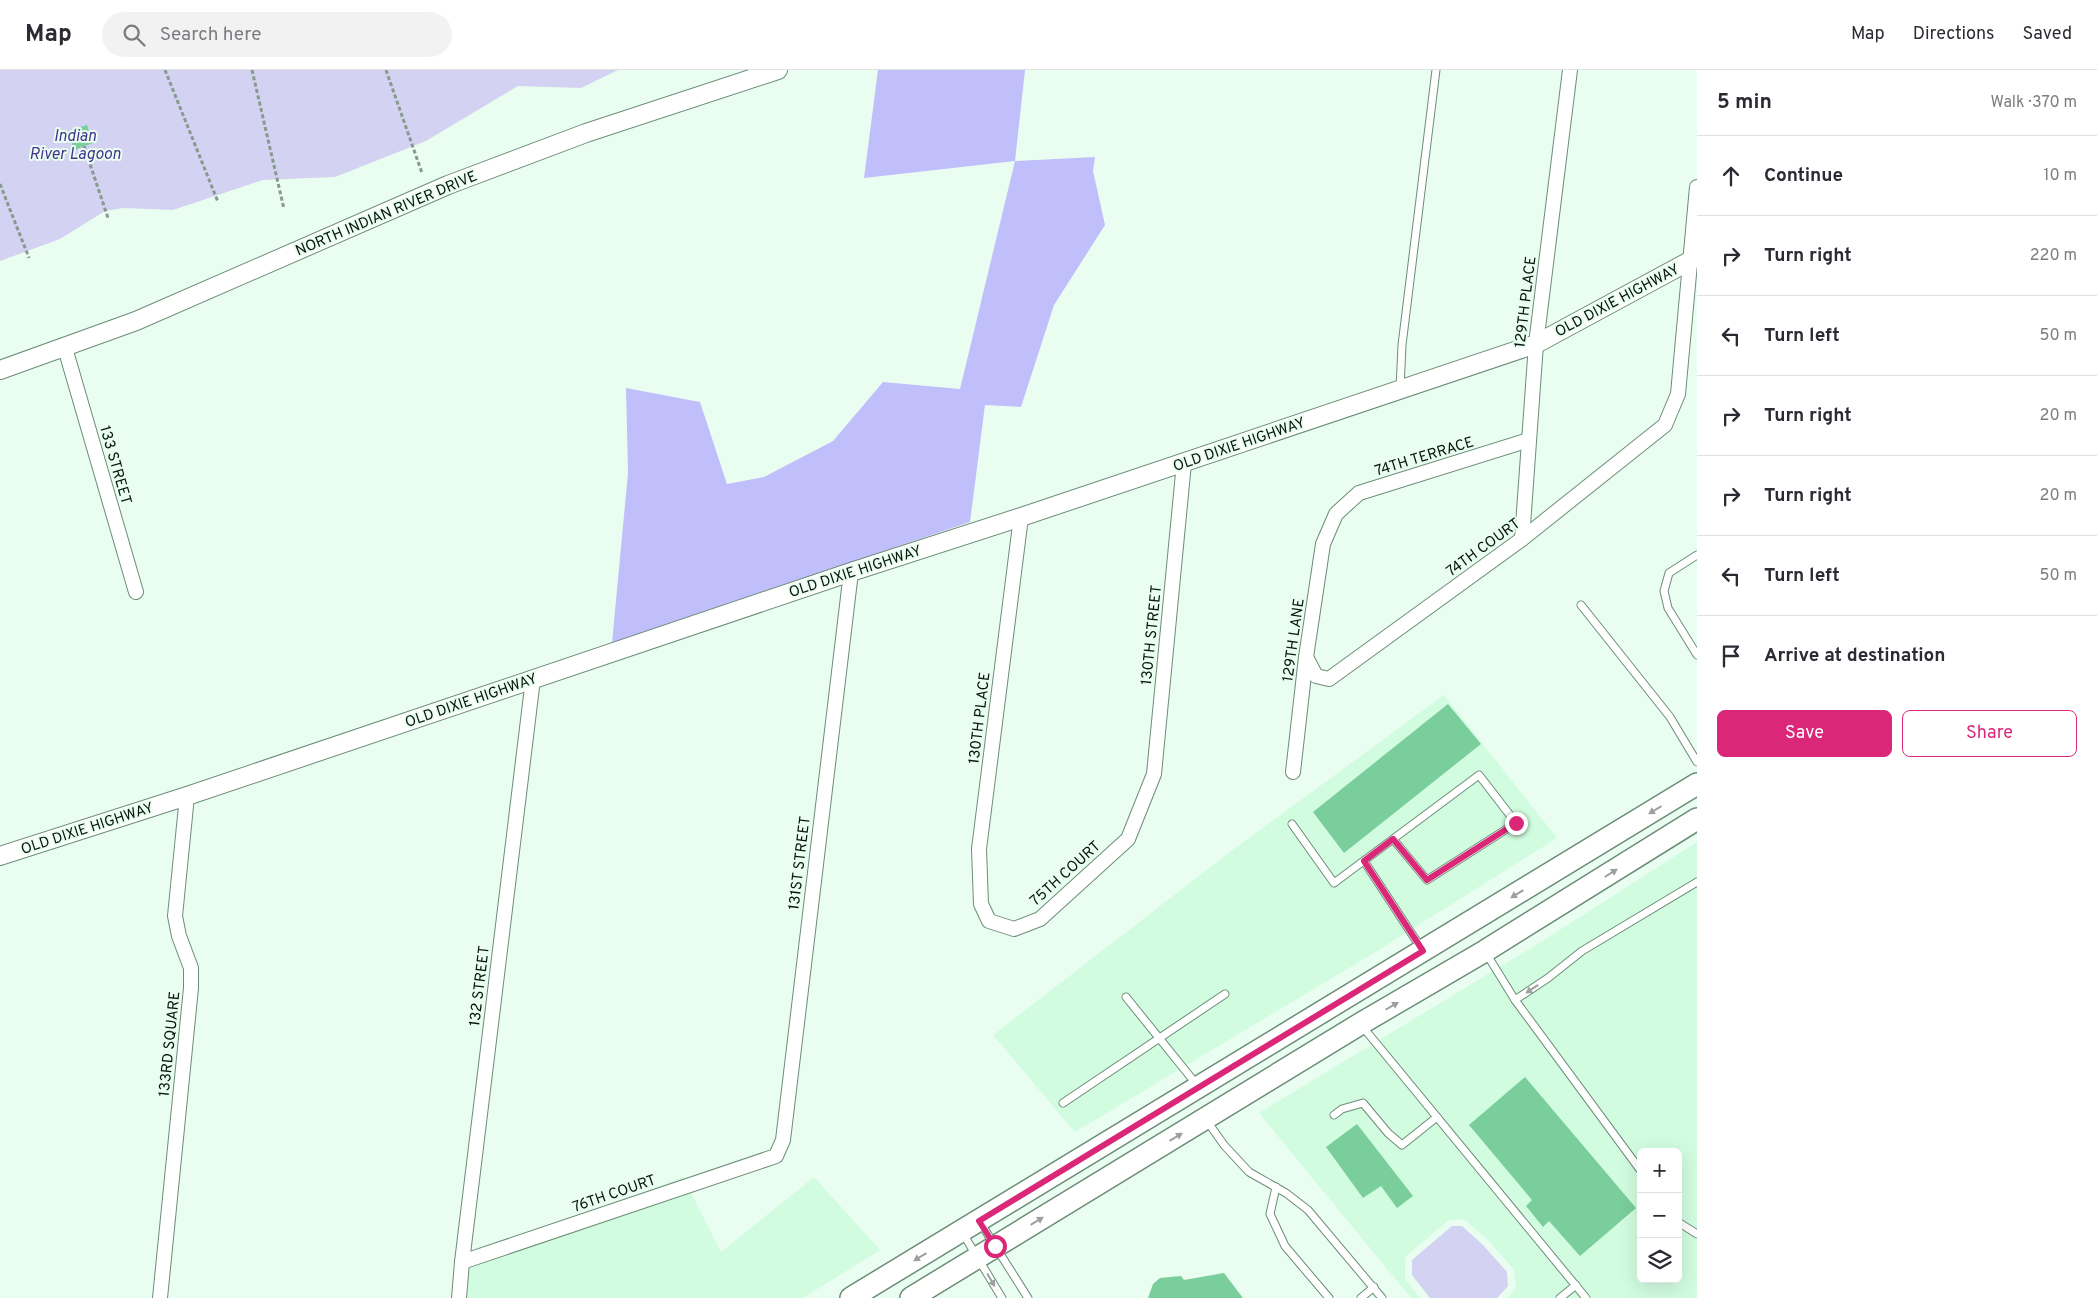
<!DOCTYPE html>
<html lang="en">
<head>
<meta charset="utf-8">
<style>
  :root { --surface:#fff; --page:#f2f2f3; --text:#2b2b33; --muted:#7c7c81; --line:#e1e1e2; --accent:#db2777 }
  body { margin:0; font-family:Overpass,sans-serif; background:var(--page); color:var(--text) }
  .controls { position:absolute; right:15px; bottom:15px; display:grid; overflow:hidden; border-radius:8px; box-shadow:0 5px 20px #0002 }
  .controls button { width:45px; height:45px; display:grid; place-items:center; padding:0; border:0; border-bottom:1px solid var(--line); background:var(--surface); color:var(--text); font:25px sans-serif }
  .stop { position:absolute; width:15px; height:15px; margin:-11px; border:4px solid #db2777; border-radius:50%; background:#fff }
  .stop.end { background:#db2777; border-color:#fff; box-shadow:0 1px 5px #0008 }
  .list { margin:0; padding:0; list-style:none }
  h2 { display:flex; justify-content:space-between; align-items:center; height:65px; margin:0; padding:0 20px; font-size:21px }
  h2 small { font-size:16px; font-weight:400; color:var(--muted) }
  .list li { display:grid; grid-template-columns:32px 1fr auto; gap:15px; align-items:center; box-sizing:border-box; height:80px; padding:0 20px; border-top:1px solid var(--line) }
  .list b { display:block; font-size:19px; white-space:nowrap }
  .list em { font-size:16px; font-style:normal; color:var(--muted) }
  .actions { display:flex; gap:10px; padding:15px 20px }
  .actions a { flex:1; padding:11px 0; border:1px solid var(--accent); border-radius:8px; text-align:center; font-size:18px; color:var(--accent) }
  .actions .main { background:var(--accent); color:#fff }
  .icon { flex:none; width:28px; height:28px; fill:none; stroke:currentColor; stroke-width:2; stroke-linecap:round; stroke-linejoin:round }
  .map { position:relative; flex:none; width:1697px; height:1228px; overflow:hidden }
  header { display:flex; align-items:center; gap:30px; box-sizing:border-box; height:70px; padding:0 25px; background:var(--surface); border-bottom:1px solid var(--line) }
  header strong { font-size:24px }
  nav { display:flex; gap:28px; margin-inline-start:auto; font-size:18px }
  .search { width:350px; height:45px; background:var(--page); display:flex; align-items:center; gap:12px; box-sizing:border-box; padding:0 18px; border-radius:28px; color:var(--muted); font-size:19px }
  main { display:flex }
  aside { flex:1; background:var(--surface) }
  .map>svg:first-child { display:block }
  .built { fill:#d1fce0; fill-rule:evenodd }
  .green { fill:#c1bffb }
  .water { fill:#d3d2f2 }
  .building { fill:#79ce9b }
  .lines { fill:none; stroke-linecap:round; stroke-linejoin:round }
  .service-casing { stroke:#6c8d77; stroke-width:9 }
  .minor-casing { stroke:#6c8d77; stroke-width:16 }
  .tertiary-casing { stroke:#6c8d77; stroke-width:20 }
  .primary-casing { stroke:#6c8d77; stroke-width:24 }
  .path { stroke:#889a8e; stroke-width:3; stroke-dasharray:4 2.5; stroke-linecap:butt }
  .service { stroke:#fff; stroke-width:7 }
  .minor { stroke:#fff; stroke-width:14 }
  .tertiary { stroke:#fff; stroke-width:18 }
  .primary { stroke:#fff; stroke-width:21 }
  .oneway { fill:#9ca19e }
  .route { stroke:#db2777; stroke-width:6 }
  .labels { text-anchor:middle; stroke-width:4; stroke-linejoin:round; paint-order:stroke }
  .street-label { font-size:15px; fill:#07140c; stroke:#e9fef0 }
  .water-label { font-size:16px; font-style:italic; fill:#44348d; stroke:#e9fef0 }
</style>
</head>
<body>
<header>
<strong>Map</strong>
<div class="search"><svg class="icon" aria-label="search" viewBox="0 0 24 24"><circle cx="10" cy="10" r="6"/><path d="M15 15l6 6"/></svg>Search here</div>
<nav><a>Map</a><a>Directions</a><a>Saved</a></nav>
</header>
<main>
<div class="map">
<svg width="1697" height="1228" viewBox="0 0 1697 1228">
  <rect width="100%" height="100%" fill="#e9fef0"/>
  <g class="built">
    <polygon points="1444,625 1557,768 1369,886 1075,1062 993,965 1230,782"/>
    <path d="M1697,772V1228H1507L1516,1218L1514,1200L1487,1169L1466,1151L1461,1149L1449,1150L1405,1187V1209L1420,1228H1411L1259,1043L1544,870ZM1641,1082H1678V1209H1641Z"/>
    <polygon points="683,1107 721,1182 814,1107 880,1180 803,1228 466,1228 469,1189"/>
  </g>
  <polygon class="green" points="878,0 1025,0 1015,91 1095,87 1093,101 1105,155 1054,235 1021,337 985,335 970,452 612,573 628,403 626,318 700,332 727,414 764,407 833,371 883,312 960,319 1015,91 864,108"/>
  <g class="water">
    <polygon points="0,0 618,0 581,18 518,16 426,71 335,107 263,110 173,140 123,138 105,141 60,169 0,191"/>
    <polygon points="1452,1156 1462,1156 1482,1174 1507,1202 1508,1216 1497,1228 1430,1228 1412,1205 1412,1190"/>
  </g>
  <g class="building">
    <polygon points="87,55 93,73 74,80 68,61"/>
    <polygon points="1448,634 1481,674 1344,783 1313,742"/>
    <polygon points="1525,1007 1636,1138 1580,1186 1549,1151 1543,1157 1526,1136 1532,1130 1469,1055"/>
    <polygon points="1357,1054 1413,1126 1397,1138 1381,1116 1363,1128 1326,1077"/>
    <polygon points="1224,1203 1243,1228 1148,1228 1153,1214 1160,1208 1181,1206 1184,1210"/>
  </g>
  <g class="lines">
    <defs>
      <g id="service">
        <polyline points="1400,319 1402,275 1436,0"/>
        <polyline points="1697,485 1669,503 1664,521 1668,538 1697,585"/>
        <polyline points="1581,535 1670,647 1697,692"/>
        <polyline points="1292,754 1334,813 1479,705 1516,753 1427,810 1393,769"/>
        <polyline points="1364,791 1421,878"/>
        <polyline points="1486,883 1515,930 1641,1101"/>
        <polyline points="1126,927 1197,1015"/>
        <polyline points="1515,930 1548,908 1582,881 1697,812"/>
        <polyline points="1362,956 1586,1228"/>
        <polyline points="1063,1033 1225,924"/>
        <polyline points="1334,1045 1342,1039 1363,1033 1388,1063 1402,1075 1437,1047"/>
        <polyline points="1207,1051 1224,1075 1249,1102 1286,1123 1308,1140 1382,1228"/>
        <polyline points="1276,1117 1270,1144 1285,1176 1329,1228"/>
        <polyline points="980,1152 1028,1228"/>
        <polyline points="1678,1152 1697,1164"/>
        <polyline points="962,1162 1002,1228"/>
        <polyline points="1361,1228 1374,1217"/>
        <polyline points="1560,1228 1576,1215"/>
      </g>
      <g id="minor">
        <polyline points="65,278 136,522"/>
        <polyline points="1021,447 979,779 981,834 989,851 1014,859 1040,849 1128,769 1154,704 1184,393"/>
        <polyline points="1522,469 1536,274 1570,0"/>
        <polyline points="1306,587 1316,606 1329,609 1522,469 1665,355 1678,324 1697,117"/>
        <polyline points="1293,702 1306,587 1323,474 1336,444 1359,423 1529,370"/>
        <polyline points="462,1192 776,1086 783,1070 851,502"/>
        <polyline points="160,1228 191,918 191,898 179,866 175,846 187,726"/>
        <polyline points="459,1228 462,1192 533,609"/>
      </g>
      <g id="tertiary">
        <polyline points="0,300 136,251 448,115 586,63 778,0"/>
        <polyline points="0,786 187,726 851,502 1021,447 1536,274 1697,187"/>
      </g>
      <g id="primary">
        <polyline points="851,1228 1697,714"/>
        <polyline points="911,1228 1360,954 1485,881 1697,749"/>
      </g>
    </defs>
    <use href="#service" class="service-casing"/>
    <use href="#minor" class="minor-casing"/>
    <use href="#tertiary" class="tertiary-casing"/>
    <use href="#primary" class="primary-casing"/>
    <g class="path">
      <polyline points="165,0 218,132"/>
      <polyline points="252,0 284,139"/>
      <polyline points="386,0 422,103"/>
      <polyline points="84,76 108,148"/>
      <polyline points="0,114 29,188"/>
    </g>
    <use href="#service" class="service"/>
    <use href="#minor" class="minor"/>
    <use href="#tertiary" class="tertiary"/>
    <use href="#primary" class="primary"/>
  </g>
  <defs><path id="oneway-solid" d="M-6-.8H1V-3.2L6.5 0L1 3.2V.8H-6Z" transform="scale(1.25)"/></defs>
  <g class="oneway">
    <use href="#oneway-solid" transform="translate(1655 740) rotate(149)"/>
    <use href="#oneway-solid" transform="translate(1611 803) rotate(-32)"/>
    <use href="#oneway-solid" transform="translate(1517 824) rotate(149)"/>
    <use href="#oneway-solid" transform="translate(1532 919) rotate(146)"/>
    <use href="#oneway-solid" transform="translate(1392 936) rotate(-30)"/>
    <use href="#oneway-solid" transform="translate(1176 1067) rotate(-31)"/>
    <use href="#oneway-solid" transform="translate(1037 1151) rotate(-31)"/>
    <use href="#oneway-solid" transform="translate(920 1187) rotate(149)"/>
    <use href="#oneway-solid" transform="translate(991 1210) rotate(59)"/>
  </g>
  <g class="lines">
    <polyline class="route" points="995,1176 979,1151 1423,881 1364,791 1393,769 1427,810 1516,753"/>
  </g>
  <g class="labels">
    <g class="street-label">
      <text transform="translate(386 143) rotate(-23)" y="5">NORTH INDIAN RIVER DRIVE</text>
      <text transform="translate(1617 230) rotate(-28)" y="5">OLD DIXIE HIGHWAY</text>
      <text transform="translate(1525 232) rotate(-83)" y="5">129TH PLACE</text>
      <text transform="translate(1239 374) rotate(-19)" y="5">OLD DIXIE HIGHWAY</text>
      <text transform="translate(1424 386) rotate(-17)" y="5">74TH TERRACE</text>
      <text transform="translate(116 395) rotate(74)" y="5">133 STREET</text>
      <text transform="translate(1483 477) rotate(-36)" y="5">74TH COURT</text>
      <text transform="translate(855 501) rotate(-18)" y="5">OLD DIXIE HIGHWAY</text>
      <text transform="translate(1151 565) rotate(-84)" y="5">130TH STREET</text>
      <text transform="translate(1293 570) rotate(-82)" y="5">129TH LANE</text>
      <text transform="translate(471 630) rotate(-19)" y="5">OLD DIXIE HIGHWAY</text>
      <text transform="translate(979 648) rotate(-83)" y="5">130TH PLACE</text>
      <text transform="translate(87 758) rotate(-18)" y="5">OLD DIXIE HIGHWAY</text>
      <text transform="translate(799 793) rotate(-83)" y="5">131ST STREET</text>
      <text transform="translate(1065 803) rotate(-42)" y="5">75TH COURT</text>
      <text transform="translate(479 916) rotate(-83)" y="5">132 STREET</text>
      <text transform="translate(169 974) rotate(-84)" y="5">133RD SQUARE</text>
      <text transform="translate(614 1123) rotate(-19)" y="5">76TH COURT</text>
    </g>
    <g class="water-label">
      <text x="75" y="71">Indian<tspan x="75" dy="18">River Lagoon</tspan></text>
    </g>
  </g>
</svg>
<div class="controls">
<button>+</button>
<button>−</button>
<button><svg class="icon" aria-label="layers" viewBox="0 0 24 24"><path d="M12 4l9 5-9 5-9-5zM3 14l9 5 9-5"/></svg></button>
</div>
<div class="stop" style="left:995px;top:1176px"></div>
<div class="stop end" style="left:1516px;top:753px"></div>
</div>
<aside>
<h2>5 min<small>Walk · 370 m</small></h2>
<ul class="list">
<li><svg class="icon" aria-label="ahead" viewBox="0 0 24 24"><path d="M12 20V5M6 11l6-6 6 6"/></svg><div><b>Continue</b></div><em>10 m</em></li>
<li><svg class="icon" aria-label="right" viewBox="0 0 24 24"><path d="M7 20v-9h11M14 6l5 5-5 5"/></svg><div><b>Turn right</b></div><em>220 m</em></li>
<li><svg class="icon" aria-label="left" viewBox="0 0 24 24"><path d="M17 20v-9H6M10 6l-5 5 5 5"/></svg><div><b>Turn left</b></div><em>50 m</em></li>
<li><svg class="icon" aria-label="right" viewBox="0 0 24 24"><path d="M7 20v-9h11M14 6l5 5-5 5"/></svg><div><b>Turn right</b></div><em>20 m</em></li>
<li><svg class="icon" aria-label="right" viewBox="0 0 24 24"><path d="M7 20v-9h11M14 6l5 5-5 5"/></svg><div><b>Turn right</b></div><em>20 m</em></li>
<li><svg class="icon" aria-label="left" viewBox="0 0 24 24"><path d="M17 20v-9H6M10 6l-5 5 5 5"/></svg><div><b>Turn left</b></div><em>50 m</em></li>
<li><svg class="icon" aria-label="arrive" viewBox="0 0 24 24"><path d="M6 21V4h12l-3 4 3 4H6"/></svg><div><b>Arrive at destination</b></div></li>
</ul>
<div class="actions"><a class="main">Save</a><a>Share</a></div>
</aside>
</main>
</body>
</html>
